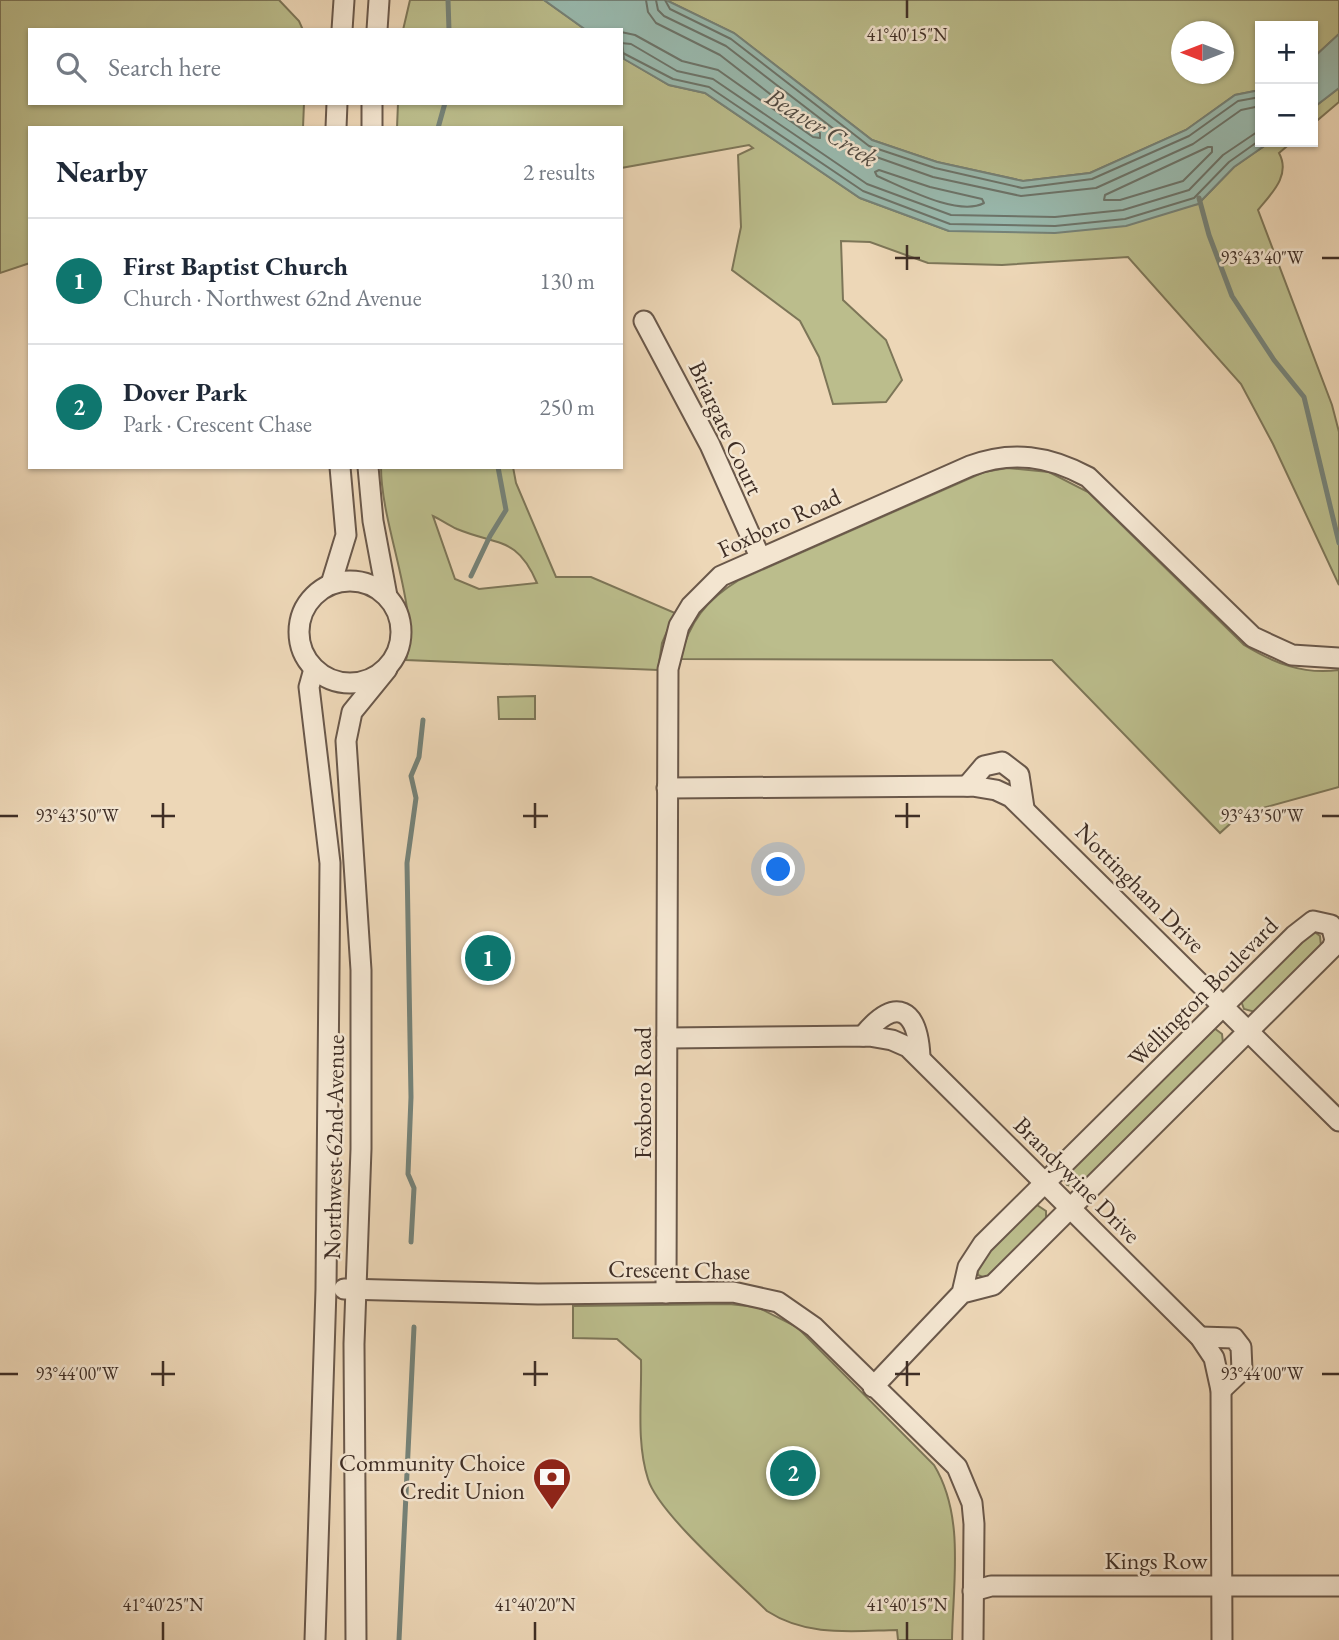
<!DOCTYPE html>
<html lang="en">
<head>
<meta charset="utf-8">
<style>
  :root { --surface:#fff; --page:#f2f2f3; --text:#1f2937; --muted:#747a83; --line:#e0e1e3; --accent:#0f766e }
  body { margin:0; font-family:"EB Garamond",serif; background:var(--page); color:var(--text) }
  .controls { position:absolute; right:21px; top:21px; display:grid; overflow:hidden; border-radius:0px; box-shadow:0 2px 5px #0004 }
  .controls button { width:63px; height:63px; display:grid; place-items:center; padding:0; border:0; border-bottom:2px solid var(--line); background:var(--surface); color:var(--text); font:35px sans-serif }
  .compass { position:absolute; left:1171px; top:21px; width:63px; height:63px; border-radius:50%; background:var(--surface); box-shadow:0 2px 5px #0004; rotate:270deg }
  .you { position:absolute; left:779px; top:870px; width:24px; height:24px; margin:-18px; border:5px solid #fff; border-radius:50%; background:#1a73e8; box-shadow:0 0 0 10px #1a73e833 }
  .badge { display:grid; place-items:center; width:46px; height:46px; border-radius:50%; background:var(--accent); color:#fff; font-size:23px; font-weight:700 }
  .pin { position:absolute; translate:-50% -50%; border:4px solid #fff; box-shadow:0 2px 7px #0006 }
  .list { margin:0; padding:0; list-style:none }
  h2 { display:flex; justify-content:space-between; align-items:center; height:91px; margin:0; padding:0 28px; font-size:30px }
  h2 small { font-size:23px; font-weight:400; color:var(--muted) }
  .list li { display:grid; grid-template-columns:46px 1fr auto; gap:21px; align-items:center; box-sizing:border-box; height:126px; padding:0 28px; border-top:2px solid var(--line) }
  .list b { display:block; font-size:26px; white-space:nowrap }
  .list p { margin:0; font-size:23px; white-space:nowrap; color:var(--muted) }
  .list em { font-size:23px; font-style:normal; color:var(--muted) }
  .icon { flex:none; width:38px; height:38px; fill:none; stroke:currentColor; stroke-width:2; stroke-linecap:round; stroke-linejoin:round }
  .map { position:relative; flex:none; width:1339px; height:1640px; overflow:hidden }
  .search { position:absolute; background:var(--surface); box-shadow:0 2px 5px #0004; left:28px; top:28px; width:595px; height:77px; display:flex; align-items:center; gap:18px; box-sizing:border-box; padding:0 24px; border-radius:0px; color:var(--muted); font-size:26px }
  .panel { position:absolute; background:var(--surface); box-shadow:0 2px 5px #0004; left:28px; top:126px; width:595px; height:343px; border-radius:0px }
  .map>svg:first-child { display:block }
  .green { fill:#bbbd8c; stroke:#7d7658; stroke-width:2; fill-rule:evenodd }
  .water { fill:#99baaf; stroke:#758278; stroke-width:2 }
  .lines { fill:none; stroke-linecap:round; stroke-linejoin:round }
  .shore { stroke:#6c746a; stroke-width:2 }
  .stream { stroke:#758278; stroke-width:5 }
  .minor-casing { stroke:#6a584a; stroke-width:23 }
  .minor { stroke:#f3e5d0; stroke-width:19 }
  .ticks { fill:none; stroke:#3f2e25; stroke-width:2.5 }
  .labels { text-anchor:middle; stroke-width:5; stroke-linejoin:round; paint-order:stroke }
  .street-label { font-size:24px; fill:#3f2e25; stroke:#f3e5d0 }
  .poi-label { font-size:24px; fill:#3f2e25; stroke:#f3e5d0; text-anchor:end }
  .water-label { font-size:26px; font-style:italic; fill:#514a41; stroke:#f3e5d0 }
  .ticks-label { font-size:18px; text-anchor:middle; fill:#3f2e25; stroke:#f3e5d0; stroke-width:5; stroke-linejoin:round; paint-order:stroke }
</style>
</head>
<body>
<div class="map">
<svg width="1339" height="1640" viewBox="0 0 1339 1640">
  <rect width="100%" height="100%" fill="#edd7b7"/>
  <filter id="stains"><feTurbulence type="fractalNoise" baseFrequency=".00286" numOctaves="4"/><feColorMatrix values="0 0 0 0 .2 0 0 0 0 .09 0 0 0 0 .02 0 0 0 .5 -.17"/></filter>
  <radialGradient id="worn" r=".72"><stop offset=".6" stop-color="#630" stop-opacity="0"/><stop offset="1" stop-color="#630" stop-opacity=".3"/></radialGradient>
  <g class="green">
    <polygon points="0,0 279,0 299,21 303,30 30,30 30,103 304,103 303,128 30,128 30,263 0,273"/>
    <polygon points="410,0 544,0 586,30 403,30"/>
    <path d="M666,0H1339V34L1313,58V26H1260V90L1235,95L1186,130L1090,173L1023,181L937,162L872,140L734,33ZM1182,32H1224V74H1182Z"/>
    <path d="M621,57L669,85L705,93L860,198L949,231L1198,204L1234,167L1270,142H1292L1279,153C1291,175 1272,193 1258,210L1332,405L1339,432V585L1273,444L1241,384L1128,257L1002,265L928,263L870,242L841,241L843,300L886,340L902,380L886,402L833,404L819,357L800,321L732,270L741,227L738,155L753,148L749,145L621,168V128H397L398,103H621Z"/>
    <polygon points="1339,88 1339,102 1313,124 1313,108"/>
    <path d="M381,467H513L516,483L556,577H591L675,613L662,643L658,670L406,660C420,609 381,526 381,467ZM433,516C440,519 448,525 457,529C498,546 517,536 537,583L479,589L455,579Z"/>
    <path d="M1007,468L1049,472L1088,492L1244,645C1274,663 1303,675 1339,670V787L1241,814L1220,833L1052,660L680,659C689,622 706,600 739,580L984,472Z"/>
    <polygon points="535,696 535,719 499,719 498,697"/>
    <polygon points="1312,930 1320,936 1321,946 1255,1012 1244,1009 1241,1001"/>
    <polygon points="1214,1028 1222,1034 1223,1043 1078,1188 1067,1185 1064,1178"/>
    <polygon points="1037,1205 1046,1211 1046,1221 993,1275 985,1278 978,1275 976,1263 1032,1206"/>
    <path d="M729,1304L757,1307L797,1327L934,1465C965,1516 953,1582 952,1640H898L897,1630C851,1631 807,1637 767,1611C739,1583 658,1513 648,1479C636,1442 642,1398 641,1360L617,1339L573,1338V1306Z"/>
  </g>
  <g class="water">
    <polygon points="544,0 666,0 734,33 872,140 937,162 1023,181 1090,173 1186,130 1235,95 1260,90 1260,142 1270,142 1234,167 1198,204 1126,226 1055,233 949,231 860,198 705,93 669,85 624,59 621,30 586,30"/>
    <polygon points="1339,34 1339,88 1313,108 1313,58"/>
  </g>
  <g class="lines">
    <g class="shore">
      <polyline points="656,0 658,10 664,16 726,46 865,153 933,177 1021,196 1096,188 1193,144 1241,110 1260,106"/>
      <polyline points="665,0 670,9 731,39 869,146 935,168 1022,188 1092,179 1189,136 1238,101 1260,97"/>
      <polyline points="621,32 635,35 682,61 718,70 813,137 820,138 820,133 720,55 656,23 648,12 646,0"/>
      <polyline points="621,43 631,44 677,71 713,79 867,184 951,215 1055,217 1123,210 1189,190 1223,155 1260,130"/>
      <polyline points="621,52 673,79 709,87 863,191 950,224 1055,226 1125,219 1194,198 1229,162 1260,140"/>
      <polygon points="1208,147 1212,147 1212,152 1183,181 1120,200 1104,200 1105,195"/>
      <path d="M879,170L930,187L982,199L984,203C958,217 903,187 877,176L875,172Z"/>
    </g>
    <g class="stream">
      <polyline points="448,0 449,30"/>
      <polyline points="438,128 445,103"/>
      <polyline points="1199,198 1209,235 1232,296 1274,360 1304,397 1339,543"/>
      <polyline points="471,576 490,536 506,510 498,467"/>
      <polyline points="411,1242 414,1188 408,1174 411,1097 407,863 416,798 411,776 419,757 423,720"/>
      <polyline points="399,1640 414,1327"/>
    </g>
    <defs>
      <g id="minor">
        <polyline points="342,30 344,0"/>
        <polyline points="377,30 379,0"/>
        <polyline points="336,128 337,103"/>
        <polyline points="372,128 372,103"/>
        <polyline points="644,321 710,445 760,557"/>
        <polyline points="368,467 373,521 387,596"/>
        <circle cx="350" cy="632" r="51"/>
        <polyline points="331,584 346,535 340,467"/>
        <polyline points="314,669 309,687 330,863 326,1289 315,1640"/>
        <polyline points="967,786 984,766 1002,762 1019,775 1024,808"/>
        <polyline points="667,788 972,786 996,790 1011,797 1339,1121"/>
        <path d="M863,1036C896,995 918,1009 920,1057"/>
        <polyline points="667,1038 869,1036 892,1040 908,1047 1200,1337 1214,1358 1221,1390 1222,1640"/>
        <polyline points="344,1289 538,1294 733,1292 778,1302 814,1327 957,1467 972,1503 974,1524 973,1640"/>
        <path d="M666,1293L668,669L679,626L691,606L721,576L970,466C1012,450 1049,456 1088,477L1253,637L1292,655L1339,658"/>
        <polyline points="1200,1337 1234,1338 1241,1347 1242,1370 1221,1390"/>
        <polyline points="873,1387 962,1293 968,1267 983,1244 1295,935 1313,921 1331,925 1335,940 1332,948 993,1285 962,1293"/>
        <polyline points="973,1591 991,1586 1339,1586"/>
        <polyline points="356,1640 354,1344 361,1149 361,970 346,741 352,712 387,669"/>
      </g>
    </defs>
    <use href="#minor" class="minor-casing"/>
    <use href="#minor" class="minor"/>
  </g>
  <path class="ticks" d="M907,0V18M907,245V270M895,258H920M1322,258H1339M163,803V828M535,803V828M907,803V828M0,816H18M151,816H175M523,816H548M895,816H920M1322,816H1339M163,1361V1386M535,1361V1386M907,1361V1386M0,1374H18M151,1374H175M523,1374H548M895,1374H920M1322,1374H1339M163,1622V1640M535,1622V1640M907,1622V1640"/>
  <defs>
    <symbol id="bank-pin" viewBox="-11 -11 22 30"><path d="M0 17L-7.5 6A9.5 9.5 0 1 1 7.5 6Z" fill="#8f2418" stroke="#f3e5d0"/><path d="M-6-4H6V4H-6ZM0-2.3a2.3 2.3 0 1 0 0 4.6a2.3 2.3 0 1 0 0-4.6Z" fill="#fff"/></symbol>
  </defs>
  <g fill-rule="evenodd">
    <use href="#bank-pin" x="530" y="1455" width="44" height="60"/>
  </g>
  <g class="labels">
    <g class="street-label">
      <text transform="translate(726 428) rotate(65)" y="8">Briargate Court</text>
      <text transform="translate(779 523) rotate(-25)" y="8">Foxboro Road</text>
      <text transform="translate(1140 888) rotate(45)" y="8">Nottingham Drive</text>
      <text transform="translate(1203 992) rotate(-45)" y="8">Wellington Boulevard</text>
      <text transform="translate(643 1093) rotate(-90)" y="8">Foxboro Road</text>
      <text transform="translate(334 1147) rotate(-89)" y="8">Northwest 62nd Avenue</text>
      <text transform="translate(1077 1180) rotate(45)" y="8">Brandywine Drive</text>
      <text transform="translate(679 1270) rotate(1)" y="8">Crescent Chase</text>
      <text x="1156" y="1569">Kings Row</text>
    </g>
    <g class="poi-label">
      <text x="525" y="1471">Community Choice<tspan x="525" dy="28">Credit Union</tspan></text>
    </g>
    <g class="water-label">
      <text transform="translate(822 127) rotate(32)" y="9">Beaver Creek</text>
    </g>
  </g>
  <g class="ticks-label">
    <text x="907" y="41">41°40'15"N</text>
    <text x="1262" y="264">93°43'40"W</text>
    <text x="1262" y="822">93°43'50"W</text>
    <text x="77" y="822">93°43'50"W</text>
    <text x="1262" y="1380">93°44'00"W</text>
    <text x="77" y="1380">93°44'00"W</text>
    <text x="163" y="1611">41°40'25"N</text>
    <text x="535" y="1611">41°40'20"N</text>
    <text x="907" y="1611">41°40'15"N</text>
  </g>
  <rect width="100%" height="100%" filter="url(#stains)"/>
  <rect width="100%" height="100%" fill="url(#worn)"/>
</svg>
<div class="controls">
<button>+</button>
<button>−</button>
</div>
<svg class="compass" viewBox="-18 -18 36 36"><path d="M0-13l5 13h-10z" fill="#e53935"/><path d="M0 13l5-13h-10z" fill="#747a83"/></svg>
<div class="you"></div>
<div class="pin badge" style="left:488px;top:958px">1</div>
<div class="pin badge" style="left:793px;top:1473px">2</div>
<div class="search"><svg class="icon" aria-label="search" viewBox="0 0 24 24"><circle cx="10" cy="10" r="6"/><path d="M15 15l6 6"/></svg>Search here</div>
<section class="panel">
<h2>Nearby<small>2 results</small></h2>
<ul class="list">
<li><span class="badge">1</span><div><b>First Baptist Church</b><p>Church · Northwest 62nd Avenue</p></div><em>130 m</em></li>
<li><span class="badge">2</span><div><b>Dover Park</b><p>Park · Crescent Chase</p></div><em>250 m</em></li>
</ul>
</section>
</div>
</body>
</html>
